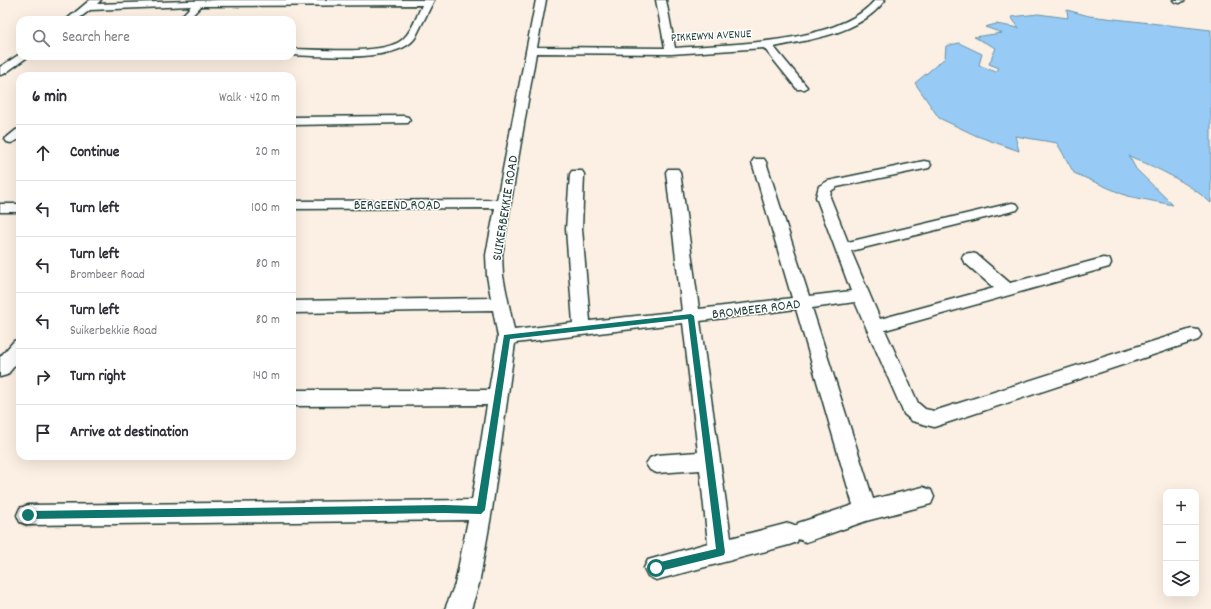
<!DOCTYPE html>
<html lang="en">
<head>
<meta charset="utf-8">
<style>
  :root { --surface:#fff; --page:#f2f2f3; --text:#2b2b33; --muted:#7c7c81; --line:#e1e1e2 }
  body { margin:0; font-family:Dekko,sans-serif; background:var(--page); color:var(--text) }
  .controls { position:absolute; right:12px; bottom:12px; display:grid; overflow:hidden; border-radius:8px; box-shadow:0 4px 16px #0002 }
  .controls button { width:36px; height:36px; display:grid; place-items:center; padding:0; border:0; border-bottom:1px solid var(--line); background:var(--surface); color:var(--text); font:20px sans-serif }
  .stop { position:absolute; width:12px; height:12px; margin:-9px; border:3px solid #0f766e; border-radius:50%; background:#fff }
  .stop.end { background:#0f766e; border-color:#fff; box-shadow:0 1px 4px #0008 }
  .list { margin:0; padding:0; list-style:none }
  h2 { display:flex; justify-content:space-between; align-items:center; height:52px; margin:0; padding:0 16px; font-size:17px }
  h2 small { font-size:13px; font-weight:400; color:var(--muted) }
  .list li { display:grid; grid-template-columns:26px 1fr auto; gap:12px; align-items:center; box-sizing:border-box; height:56px; padding:0 16px; border-top:1px solid var(--line) }
  .list b { display:block; font-size:15px; white-space:nowrap }
  .list p { margin:0; font-size:13px; white-space:nowrap; color:var(--muted) }
  .list em { font-size:13px; font-style:normal; color:var(--muted) }
  .icon { flex:none; width:22px; height:22px; fill:none; stroke:currentColor; stroke-width:2; stroke-linecap:round; stroke-linejoin:round }
  .map { position:relative; flex:none; width:1211px; height:609px; overflow:hidden }
  .search { position:absolute; background:var(--surface); box-shadow:0 4px 16px #0002; left:16px; top:16px; width:280px; height:44px; display:flex; align-items:center; gap:10px; box-sizing:border-box; padding:0 14px; border-radius:12px; color:var(--muted); font-size:15px }
  .panel { position:absolute; background:var(--surface); box-shadow:0 4px 16px #0002; left:16px; top:72px; width:280px; height:388px; border-radius:12px }
  .map>svg:first-child { display:block }
  .water { fill:#97cbf5; stroke:#6792a8 }
  .lines { fill:none; stroke-linecap:round; stroke-linejoin:round }
  .street-casing { stroke:#1f3d34; stroke-width:3 }
  .street { fill:#fff; fill-rule:evenodd }
  .route { fill:#0f766e }
  .labels { text-anchor:middle; stroke-width:3; stroke-linejoin:round; paint-order:stroke }
  .far-street-label { font-size:12px; fill:#1f3d34; stroke:#fff }
  .street-label { font-size:14px; fill:#1f3d34; stroke:#fff }
</style>
</head>
<body>
<div class="map">
<svg width="1211" height="609" viewBox="0 0 1211 609">
  <rect width="100%" height="100%" fill="#fcefe3"/>
  <filter id="ink" filterUnits="userSpaceOnUse"><feTurbulence type="fractalNoise" baseFrequency=".025" numOctaves="2"/><feDisplacementMap in="SourceGraphic" scale="8" xChannelSelector="R" yChannelSelector="G"/><feConvolveMatrix kernelMatrix="1 2 1 2 8 2 1 2 1" color-interpolation-filters="sRGB"/></filter>
  <g filter="url(#ink)">
    <path class="water" d="M1067,10L1089,16L1211,30V203C1188,182 1157,168 1129,156L1136,169L1173,205L1127,196L1074,173L1057,143L1015,136L1019,151L977,136L939,118L915,83L945,58L946,46L959,43L982,54L979,65L996,72L999,68L989,64L996,48L974,37L1002,33L985,27L996,24L1019,28L1011,17L1038,14L1068,18Z"/>
    <g class="lines">
      <defs>
        <g id="street">
          <path d="M90,0H101L97,4L219,0H434L415,38C397,63 321,56 292,55V49C317,49 388,56 404,38C413,29 417,15 422,5L201,6L188,20H178L191,6L90,10L77,20H66Z"/>
          <path d="M536,0H546L537,47L665,48L656,0H666L675,48C730,44 839,44 875,0H885C860,34 812,39 774,47L807,87L805,89H797L764,48L671,54L536,53L502,255L503,276L514,330L573,323L566,229L570,174L572,171H582L584,174L582,229L590,321L682,311L666,172L668,169H678L680,172L699,309L792,298L752,162L754,159H764L766,162L809,296L851,291L816,197L819,186L828,181L924,161L929,162L931,165L929,168L837,187L831,191L830,197L848,242L1012,203L1017,204L1019,207L1017,210L851,251L880,319L994,288L964,262L962,258L964,254L970,253L976,254L1010,283L1103,258L1109,259L1111,263L1109,267L885,330L918,403L925,409L934,411L1192,329L1198,330L1201,335L1198,340L934,427L912,421L904,414L855,302L812,308L873,499L923,487L931,490L934,497L931,504L866,521L806,542L798,539L797,542L789,545L656,580L648,576L644,568L648,560L708,543L700,470L657,473L650,470L646,464L650,458L657,455L698,452L683,323L515,343L492,510L479,584L471,609H445L455,584L468,520L28,525L20,522L17,515L20,508L28,505L472,500L487,405L292,406V390H489L498,337L493,310L292,313V301L491,298L487,276L486,255L495,208L292,209V201L497,200ZM796,309L853,505L798,523L797,526L789,523L731,538L700,321Z"/>
          <polygon points="1173,0 1185,0 1180,3 1175,2"/>
          <polygon points="20,54 20,56 29,56 4,74 0,75 0,67"/>
          <polygon points="404,116 408,117 410,120 408,123 292,125 292,117"/>
          <polygon points="20,129 20,139 11,143 7,142 5,139 16,130"/>
          <rect x="0" y="204" width="20" height="8"/>
          <polygon points="20,339 20,359 7,375 0,377 0,357 14,341"/>
        </g>
      </defs>
      <use href="#street" class="street-casing"/>
      <use href="#street" class="street"/>
    </g>
  </g>
  <polygon class="route" points="691,314 694,316 725,552 724,555 721,556 656,572 653,571 652,568 653,565 656,563 716,549 688,319 510,339 485,510 481,514 444,513 28,519 25,518 24,515 25,513 28,511 444,505 477,506 504,335"/>
  <g class="labels">
    <g class="far-street-label">
      <text transform="translate(711 35) rotate(-3)" y="4">PIKKEWYN AVENUE</text>
    </g>
    <g class="street-label">
      <text x="397" y="209">BERGEEND ROAD</text>
      <text transform="translate(504 208) rotate(-81)" y="5">SUIKERBEKKIE ROAD</text>
      <text transform="translate(756 308) rotate(-7)" y="5">BROMBEER ROAD</text>
    </g>
  </g>
</svg>
<div class="controls">
<button>+</button>
<button>−</button>
<button><svg class="icon" aria-label="layers" viewBox="0 0 24 24"><path d="M12 4l9 5-9 5-9-5zM3 14l9 5 9-5"/></svg></button>
</div>
<div class="stop" style="left:656px;top:568px"></div>
<div class="stop end" style="left:28px;top:515px"></div>
<div class="search"><svg class="icon" aria-label="search" viewBox="0 0 24 24"><circle cx="10" cy="10" r="6"/><path d="M15 15l6 6"/></svg>Search here</div>
<section class="panel">
<h2>6 min<small>Walk · 420 m</small></h2>
<ul class="list">
<li><svg class="icon" aria-label="ahead" viewBox="0 0 24 24"><path d="M12 20V5M6 11l6-6 6 6"/></svg><div><b>Continue</b></div><em>20 m</em></li>
<li><svg class="icon" aria-label="left" viewBox="0 0 24 24"><path d="M17 20v-9H6M10 6l-5 5 5 5"/></svg><div><b>Turn left</b></div><em>100 m</em></li>
<li><svg class="icon" aria-label="left" viewBox="0 0 24 24"><path d="M17 20v-9H6M10 6l-5 5 5 5"/></svg><div><b>Turn left</b><p>Brombeer Road</p></div><em>80 m</em></li>
<li><svg class="icon" aria-label="left" viewBox="0 0 24 24"><path d="M17 20v-9H6M10 6l-5 5 5 5"/></svg><div><b>Turn left</b><p>Suikerbekkie Road</p></div><em>80 m</em></li>
<li><svg class="icon" aria-label="right" viewBox="0 0 24 24"><path d="M7 20v-9h11M14 6l5 5-5 5"/></svg><div><b>Turn right</b></div><em>140 m</em></li>
<li><svg class="icon" aria-label="arrive" viewBox="0 0 24 24"><path d="M6 21V4h12l-3 4 3 4H6"/></svg><div><b>Arrive at destination</b></div></li>
</ul>
</section>
</div>
</body>
</html>
